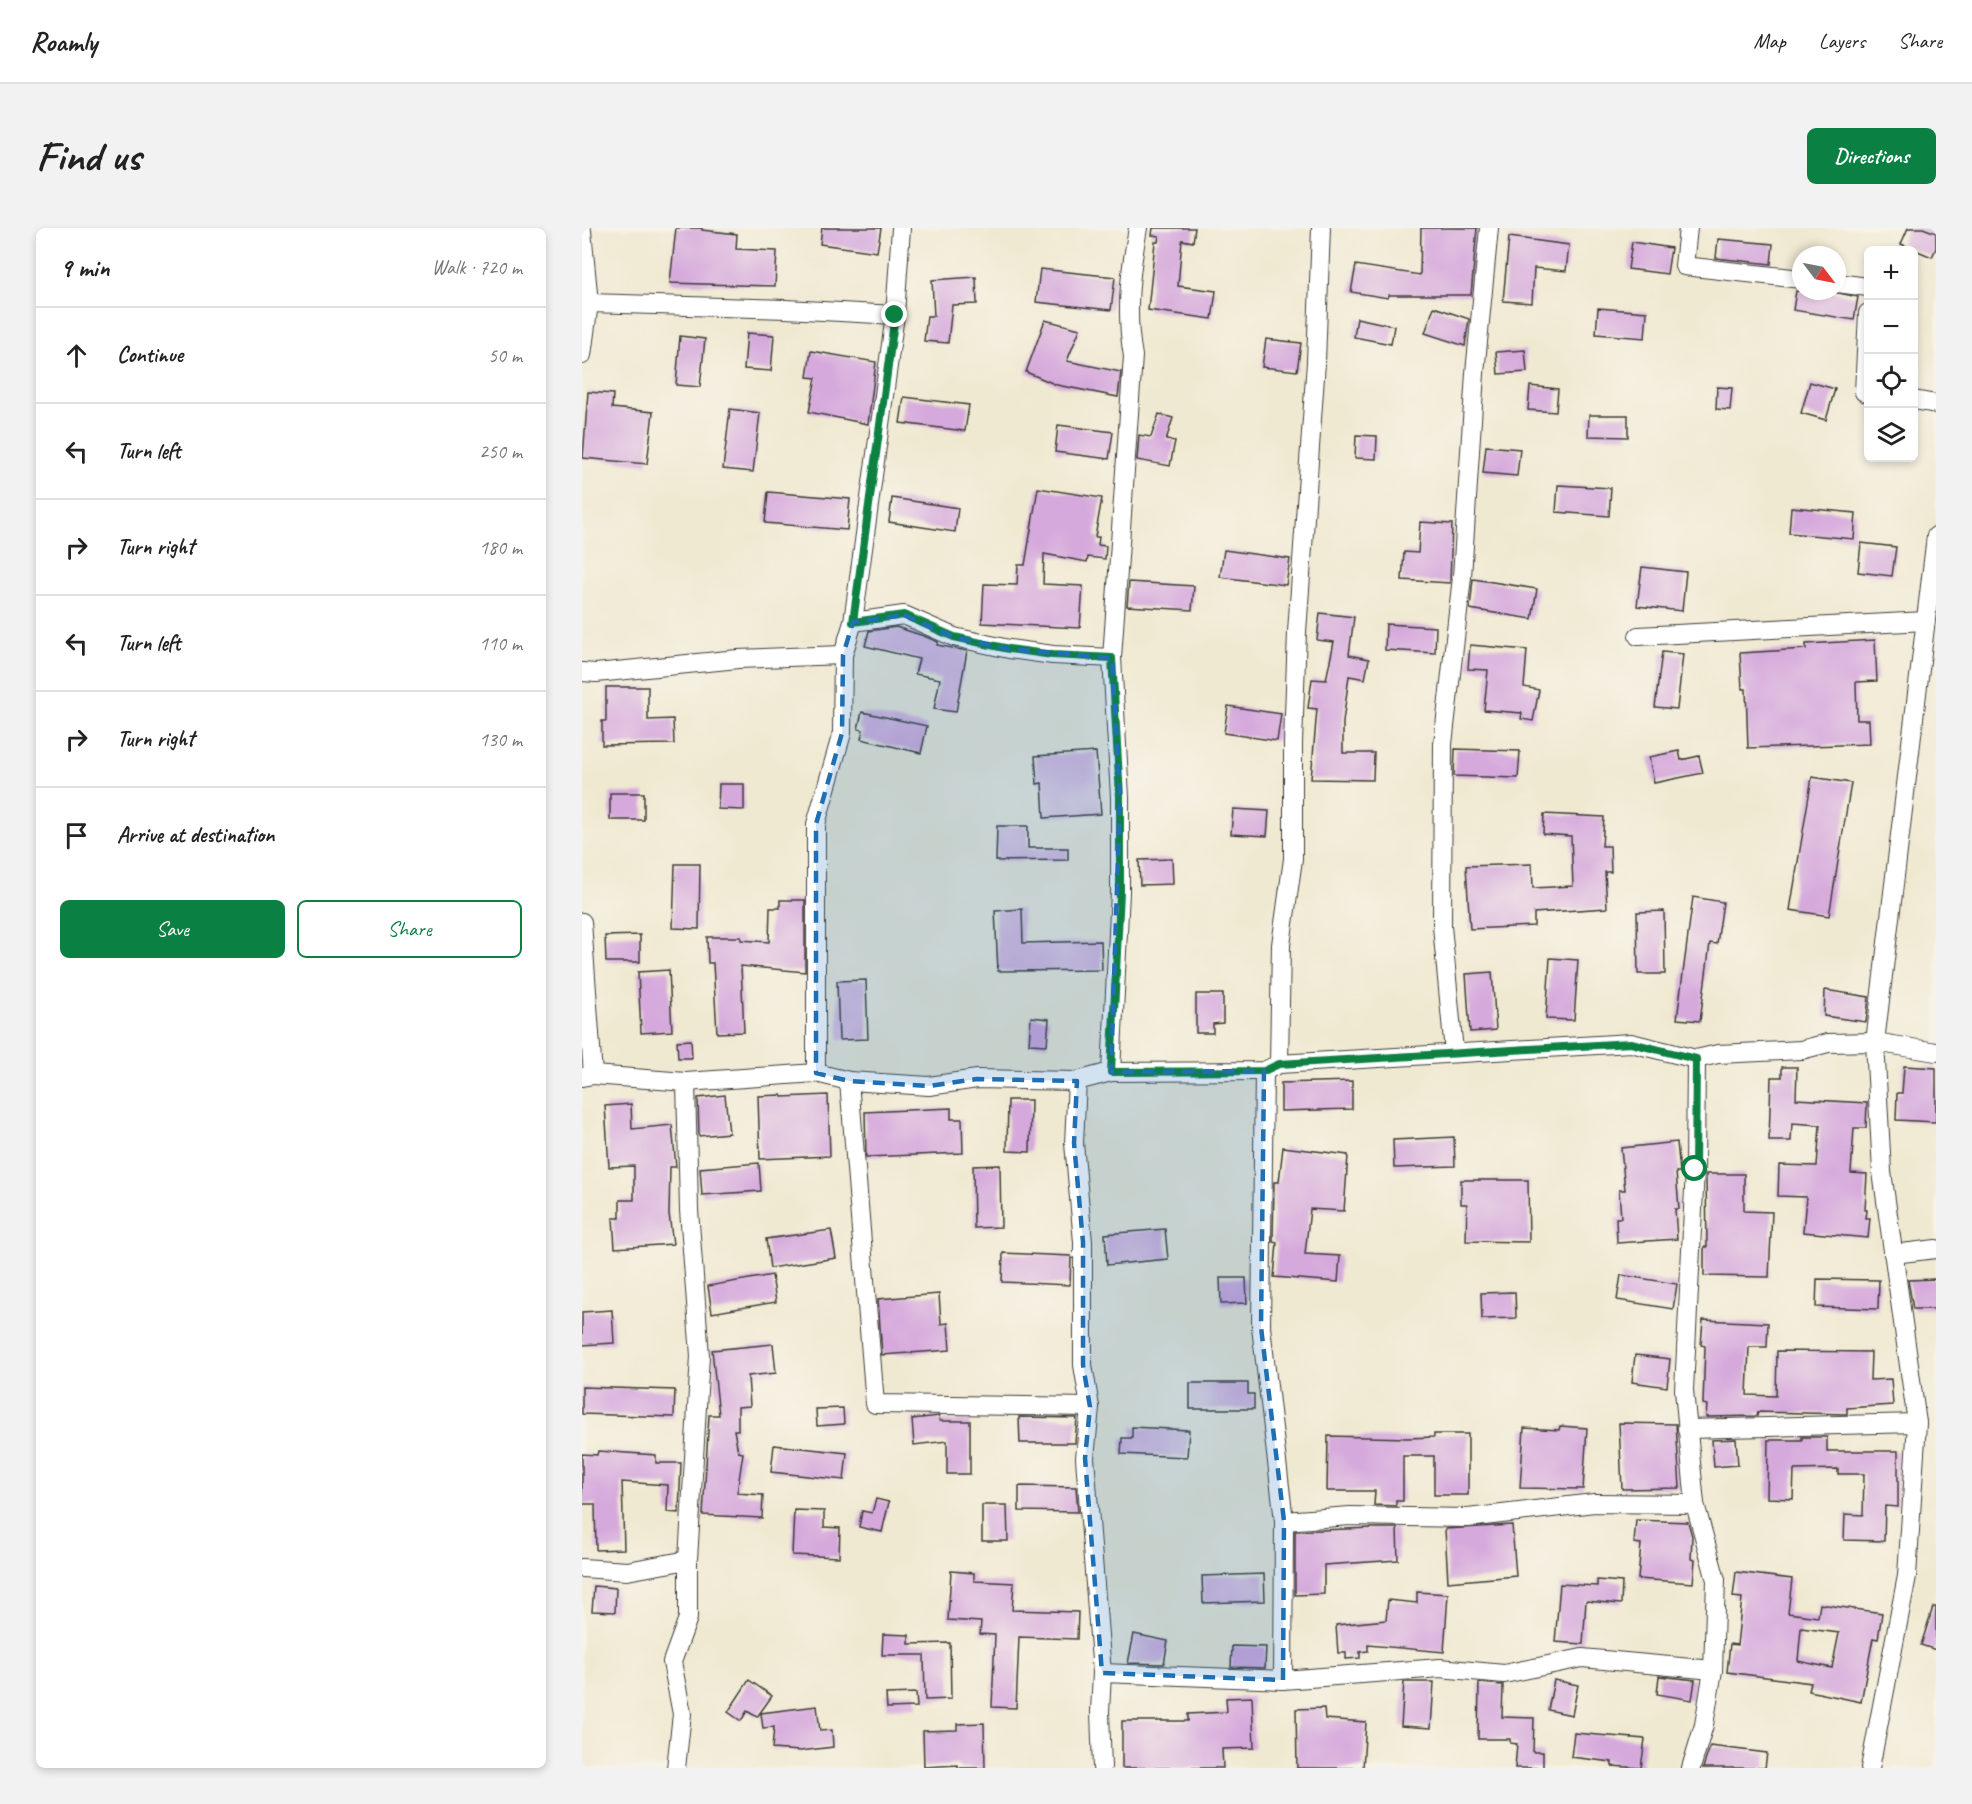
<!DOCTYPE html>
<html lang="en">
<head>
<meta charset="utf-8">
<style>
  :root { --surface:#fff; --page:#f2f2f2; --text:#222; --muted:#767676; --line:#e0e0e0; --accent:#0b8043 }
  body { margin:0; font-family:Caveat,sans-serif; background:var(--page); color:var(--text) }
  .controls { position:absolute; right:18px; top:18px; display:grid; overflow:hidden; border-radius:9px; box-shadow:0 3px 9px #0003 }
  .controls button { width:54px; height:54px; display:grid; place-items:center; padding:0; border:0; border-bottom:2px solid var(--line); background:var(--surface); color:var(--text); font:30px sans-serif }
  .compass { position:absolute; left:1210px; top:18px; width:54px; height:54px; border-radius:50%; background:var(--surface); box-shadow:0 3px 9px #0003; rotate:122deg }
  .stop { position:absolute; width:18px; height:18px; margin:-14px; border:4px solid #0b8043; border-radius:50%; background:#fff }
  .stop.end { background:#0b8043; border-color:#fff; box-shadow:0 2px 6px #0008 }
  .list { margin:0; padding:0; list-style:none }
  h2 { display:flex; justify-content:space-between; align-items:center; height:78px; margin:0; padding:0 24px; font-size:26px }
  h2 small { font-size:20px; font-weight:400; color:var(--muted) }
  .list li { display:grid; grid-template-columns:39px 1fr auto; gap:18px; align-items:center; box-sizing:border-box; height:96px; padding:0 24px; border-top:2px solid var(--line) }
  .list b { display:block; font-size:22px; white-space:nowrap }
  .list em { font-size:20px; font-style:normal; color:var(--muted) }
  .actions { display:flex; gap:12px; padding:18px 24px }
  .actions a { flex:1; padding:14px 0; border:2px solid var(--accent); border-radius:9px; text-align:center; font-size:21px; color:var(--accent) }
  .actions .main { background:var(--accent); color:#fff }
  .icon { flex:none; width:33px; height:33px; fill:none; stroke:currentColor; stroke-width:2; stroke-linecap:round; stroke-linejoin:round }
  .map { position:relative; flex:none; width:1354px; height:1540px; overflow:hidden; border-radius:9px }
  header { display:flex; align-items:center; gap:36px; box-sizing:border-box; height:84px; padding:0 30px; background:var(--surface); border-bottom:2px solid var(--line) }
  header strong { font-size:28px }
  nav { display:flex; gap:33px; margin-inline-start:auto; font-size:21px }
  .intro { display:flex; align-items:center; justify-content:space-between; box-sizing:border-box; height:144px; padding:0 36px }
  h1 { margin:0; font-size:42px }
  .button { padding:15px 27px; border-radius:9px; background:var(--accent); color:#fff; font-size:21px; font-weight:700 }
  main { display:flex; gap:36px; padding:0 36px }
  aside { flex:1; background:var(--surface); border-radius:9px; box-shadow:0 3px 9px #0003 }
  .map>svg:first-child { display:block }
  .building { fill:#d5a9dc; fill-rule:evenodd }
  .lines { fill:none; stroke-linecap:round; stroke-linejoin:round }
  .street-casing { stroke:#3c3b37; stroke-width:20 }
  .street { stroke:#fff; stroke-width:18 }
  .route { stroke:#0b8043; stroke-width:8 }
  .marked { fill:#1f6fb2; fill-opacity:0.2; stroke:#1f6fb2; stroke-width:4.5; stroke-dasharray:12 8; stroke-linejoin:round }
</style>
</head>
<body>
<header>
<strong>Roamly</strong>
<nav><a>Map</a><a>Layers</a><a>Share</a></nav>
</header>
<div class="intro"><h1>Find us</h1><a class="button">Directions</a></div>
<main>
<aside>
<h2>9 min<small>Walk · 720 m</small></h2>
<ul class="list">
<li><svg class="icon" aria-label="ahead" viewBox="0 0 24 24"><path d="M12 20V5M6 11l6-6 6 6"/></svg><div><b>Continue</b></div><em>50 m</em></li>
<li><svg class="icon" aria-label="left" viewBox="0 0 24 24"><path d="M17 20v-9H6M10 6l-5 5 5 5"/></svg><div><b>Turn left</b></div><em>250 m</em></li>
<li><svg class="icon" aria-label="right" viewBox="0 0 24 24"><path d="M7 20v-9h11M14 6l5 5-5 5"/></svg><div><b>Turn right</b></div><em>180 m</em></li>
<li><svg class="icon" aria-label="left" viewBox="0 0 24 24"><path d="M17 20v-9H6M10 6l-5 5 5 5"/></svg><div><b>Turn left</b></div><em>110 m</em></li>
<li><svg class="icon" aria-label="right" viewBox="0 0 24 24"><path d="M7 20v-9h11M14 6l5 5-5 5"/></svg><div><b>Turn right</b></div><em>130 m</em></li>
<li><svg class="icon" aria-label="arrive" viewBox="0 0 24 24"><path d="M6 21V4h12l-3 4 3 4H6"/></svg><div><b>Arrive at destination</b></div></li>
</ul>
<div class="actions"><a class="main">Save</a><a>Share</a></div>
</aside>
<div class="map">
<svg width="1354" height="1540" viewBox="0 0 1354 1540">
  <rect width="100%" height="100%" fill="#f7f3e8"/>
  <filter id="ink" filterUnits="userSpaceOnUse"><feTurbulence type="fractalNoise" baseFrequency=".0167" numOctaves="2"/><feDisplacementMap in="SourceGraphic" scale="12" xChannelSelector="R" yChannelSelector="G"/><feConvolveMatrix kernelMatrix="1 2 1 2 8 2 1 2 1" color-interpolation-filters="sRGB"/></filter>
  <filter id="wash" filterUnits="userSpaceOnUse"><feTurbulence type="fractalNoise" baseFrequency=".008" numOctaves="4" result="noise"/><feDisplacementMap in="SourceGraphic" scale="24" xChannelSelector="R" yChannelSelector="G"/><feGaussianBlur stdDeviation="1.35" result="paint"/><feColorMatrix in="noise" values="0 0 0 0 0 0 0 0 0 0 0 0 0 0 0 0 0 1.4 0 .05"/><feComposite in="paint" operator="in"/></filter>
  <g filter="url(#wash)">
    <rect width="100%" height="100%" fill="#f0e9d2"/>
    <g id="blocks">
      <g class="building">
        <polygon points="94,0 120,0 120,2 155,6 154,21 195,23 193,58 88,55"/>
        <polygon points="240,0 299,0 295,24 238,16"/>
        <polygon points="571,0 613,0 611,14 600,12 596,58 634,63 630,91 566,82 573,14 576,14 577,8 570,7"/>
        <polygon points="839,0 895,0 889,67 807,67 806,70 769,64 774,37 838,47"/>
        <polygon points="1326,0 1341,0 1354,5 1354,20 1350,29 1319,16"/>
        <polygon points="927,9 987,17 984,43 952,40 950,75 921,73"/>
        <polygon points="1136,11 1191,16 1189,36 1134,30"/>
        <polygon points="1050,14 1089,20 1085,46 1046,41"/>
        <polygon points="458,41 533,49 529,82 454,74"/>
        <polygon points="394,49 395,76 370,77 366,115 342,113 345,88 352,88 350,52"/>
        <polygon points="1214,63 1247,63 1276,69 1272,92 1211,82"/>
        <polygon points="852,79 887,91 883,118 843,105"/>
        <polygon points="1016,80 1065,84 1063,110 1014,106"/>
        <polygon points="775,90 812,98 809,116 772,109"/>
        <polygon points="463,92 498,101 485,133 539,144 536,169 475,157 444,144"/>
        <polygon points="165,105 192,107 189,143 162,141"/>
        <polygon points="98,108 123,111 118,159 94,157"/>
        <polygon points="684,111 719,115 715,143 680,139"/>
        <polygon points="943,122 945,144 916,146 914,124"/>
        <polygon points="229,123 294,134 286,196 227,184 234,150 225,149"/>
        <polygon points="1228,154 1253,161 1244,192 1219,185"/>
        <polygon points="948,158 976,161 974,184 946,182"/>
        <polygon points="1135,159 1150,160 1148,182 1134,181"/>
        <polygon points="6,164 31,166 30,180 71,184 65,236 1,230"/>
        <polygon points="322,169 387,177 383,203 318,195"/>
        <polygon points="148,181 178,185 171,244 141,241"/>
        <polygon points="577,186 591,190 584,212 593,213 588,238 555,232 557,207 569,209"/>
        <polygon points="1007,187 1046,187 1046,209 1006,208"/>
        <polygon points="476,197 531,204 527,231 473,224"/>
        <polygon points="774,207 795,208 794,231 773,230"/>
        <polygon points="904,218 938,221 935,248 901,245"/>
        <polygon points="976,257 1029,260 1027,288 974,284"/>
        <polygon points="456,260 520,270 513,309 517,309 516,317 524,318 523,331 506,329 505,334 462,326 461,356 501,358 498,400 400,395 402,356 435,357 436,337 443,337"/>
        <polygon points="186,264 268,271 265,302 183,295"/>
        <polygon points="310,270 376,280 373,304 307,294"/>
        <polygon points="1209,279 1274,285 1272,311 1207,305"/>
        <polygon points="838,294 870,296 868,355 820,352 822,324 836,325"/>
        <polygon points="1279,315 1314,319 1310,348 1276,344"/>
        <polygon points="642,322 708,331 704,357 638,349"/>
        <polygon points="1060,339 1104,344 1100,383 1055,378"/>
        <polygon points="891,351 955,361 950,391 888,381"/>
        <polygon points="547,354 612,358 610,382 545,378"/>
        <polygon points="738,385 772,389 767,427 787,431 783,451 767,448 761,494 761,525 792,525 791,552 729,551 735,481 726,480 730,451 744,452 752,414 735,412"/>
        <polygon points="804,396 854,399 853,425 803,422"/>
        <polygon points="314,399 342,408 356,414 355,417 385,423 374,484 352,481 358,451 333,446 337,431 283,418 287,403"/>
        <polygon points="1293,412 1295,453 1274,454 1275,492 1287,492 1288,516 1166,520 1164,461 1160,461 1158,425 1224,421 1224,416"/>
        <polygon points="888,417 945,422 942,459 957,462 951,493 939,491 940,485 902,482 906,442 886,441"/>
        <polygon points="1080,424 1101,426 1095,481 1073,479"/>
        <polygon points="24,459 66,459 66,492 91,491 92,516 20,517 20,493 24,493"/>
        <polygon points="646,478 699,486 695,513 642,505"/>
        <polygon points="280,484 345,498 339,525 279,511 281,502 276,501"/>
        <polygon points="873,521 938,523 936,550 872,548"/>
        <polygon points="1097,523 1099,532 1117,528 1121,545 1072,555 1067,529"/>
        <polygon points="514,524 519,586 462,590 460,555 455,556 453,528"/>
        <polygon points="1230,549 1269,555 1247,688 1208,682"/>
        <polygon points="137,556 162,556 162,582 136,581"/>
        <rect x="28" y="565" width="34" height="27"/>
        <polygon points="651,581 687,583 685,608 649,606"/>
        <polygon points="962,586 1022,589 1020,618 1028,618 1029,644 1023,644 1025,680 952,685 952,698 888,701 884,638 950,636 951,660 991,658 989,608 961,606"/>
        <polygon points="415,598 446,598 446,620 486,620 486,632 414,633"/>
        <polygon points="590,631 591,656 558,657 557,632"/>
        <polygon points="93,636 118,636 117,701 91,700"/>
        <polygon points="1111,669 1141,674 1135,716 1128,715 1118,793 1095,791"/>
        <polygon points="198,672 223,672 223,744 159,738 162,804 135,805 131,735 126,735 125,709 159,709 159,712 187,714 188,680 198,680"/>
        <polygon points="440,681 441,715 519,713 520,742 416,743 413,683"/>
        <polygon points="1082,683 1083,746 1056,746 1055,684"/>
        <polygon points="58,707 58,734 24,734 23,708"/>
        <polygon points="968,730 996,732 992,792 964,791"/>
        <polygon points="87,742 90,803 59,805 56,744"/>
        <polygon points="910,744 914,802 888,804 884,746"/>
        <polygon points="284,752 286,811 257,812 255,753"/>
        <polygon points="1243,762 1287,769 1284,794 1242,788"/>
        <polygon points="614,766 641,766 641,795 631,796 631,805 614,805"/>
        <polygon points="449,789 467,791 465,817 447,816"/>
        <polygon points="109,812 110,830 96,830 95,813"/>
        <polygon points="1322,838 1354,840 1354,894 1314,892 1315,865 1320,865"/>
        <polygon points="1200,839 1215,839 1214,871 1285,875 1284,900 1272,900 1269,945 1285,946 1283,982 1285,982 1284,990 1288,990 1286,1010 1221,1004 1224,969 1196,968 1197,937 1235,938 1238,897 1210,895 1209,913 1187,913 1189,849 1200,849"/>
        <polygon points="770,853 770,881 699,883 699,855"/>
        <polygon points="143,867 147,905 117,908 116,870"/>
        <polygon points="199,867 200,869 246,867 248,928 178,931 176,868"/>
        <polygon points="426,872 449,872 448,924 425,923"/>
        <polygon points="49,876 50,901 90,897 94,939 88,939 87,986 91,1016 33,1020 31,990 38,990 38,972 52,972 52,938 27,939 23,878"/>
        <polygon points="369,880 369,891 380,891 381,925 284,929 283,884"/>
        <polygon points="872,909 873,938 812,940 811,912"/>
        <polygon points="1095,914 1098,944 1094,944 1097,981 1093,981 1095,1011 1035,1015 1034,990 1039,990 1037,962 1043,962 1039,920"/>
        <polygon points="701,919 766,927 762,983 728,981 723,1026 758,1028 756,1054 692,1049 695,1015 691,1014 692,954 697,954"/>
        <polygon points="177,935 179,963 120,967 118,940"/>
        <polygon points="418,937 419,999 392,1000 391,938"/>
        <polygon points="1124,946 1162,946 1162,983 1190,984 1187,1049 1122,1048 1122,1019 1125,1019"/>
        <polygon points="879,952 946,952 947,1014 884,1013 885,976 879,976"/>
        <polygon points="583,1001 586,1031 525,1037 523,1006"/>
        <polygon points="249,1002 254,1030 188,1040 184,1011"/>
        <polygon points="421,1025 489,1028 488,1057 420,1054"/>
        <polygon points="190,1047 194,1074 130,1085 126,1058"/>
        <polygon points="1039,1047 1095,1056 1091,1081 1035,1072"/>
        <polygon points="638,1050 664,1050 665,1075 639,1076"/>
        <polygon points="1235,1051 1297,1052 1296,1081 1234,1079"/>
        <polygon points="1354,1051 1354,1081 1331,1081 1326,1052"/>
        <polygon points="933,1064 934,1090 900,1091 899,1065"/>
        <polygon points="357,1066 359,1096 366,1095 368,1122 300,1127 296,1071"/>
        <polygon points="30,1082 32,1115 0,1117 0,1084"/>
        <polygon points="1121,1092 1186,1095 1185,1119 1167,1119 1165,1167 1194,1168 1195,1123 1289,1124 1288,1152 1309,1151 1311,1177 1265,1180 1265,1186 1176,1184 1175,1188 1124,1189 1125,1177 1121,1176 1123,1118 1119,1117"/>
        <polygon points="191,1116 194,1145 166,1148 168,1178 156,1179 156,1202 152,1202 156,1224 161,1225 155,1265 181,1267 180,1290 121,1287 127,1187 137,1187 130,1122"/>
        <polygon points="1053,1127 1088,1131 1085,1159 1050,1154"/>
        <polygon points="608,1155 666,1155 666,1166 672,1166 672,1181 608,1181"/>
        <polygon points="0,1159 93,1162 92,1189 0,1186"/>
        <polygon points="261,1180 262,1196 235,1198 234,1181"/>
        <polygon points="357,1188 358,1193 388,1193 388,1246 365,1246 365,1213 332,1217 330,1191"/>
        <polygon points="437,1189 495,1190 493,1215 438,1215"/>
        <polygon points="1037,1195 1094,1196 1098,1260 1040,1261"/>
        <polygon points="978,1198 1005,1200 1001,1261 938,1260 942,1200 977,1202"/>
        <polygon points="550,1199 607,1202 605,1229 539,1226 540,1210 550,1210"/>
        <polygon points="852,1206 886,1206 886,1267 852,1267 852,1228 821,1228 821,1273 814,1273 814,1278 792,1277 793,1263 745,1263 746,1208 826,1210 852,1209"/>
        <polygon points="1220,1209 1245,1209 1245,1223 1316,1223 1316,1279 1303,1278 1302,1313 1262,1312 1263,1286 1281,1287 1282,1246 1256,1246 1256,1241 1212,1242 1211,1271 1185,1270 1186,1212 1220,1212"/>
        <polygon points="1154,1211 1156,1237 1132,1239 1130,1212"/>
        <polygon points="192,1217 265,1225 262,1252 189,1244"/>
        <polygon points="16,1223 74,1227 74,1235 99,1235 97,1285 85,1284 86,1257 40,1254 42,1321 14,1322 13,1276 0,1276 0,1226 15,1227"/>
        <polygon points="437,1258 494,1259 496,1284 437,1283"/>
        <polygon points="294,1271 307,1274 300,1304 277,1299 280,1283 290,1285"/>
        <polygon points="400,1277 425,1277 426,1313 400,1313"/>
        <polygon points="212,1282 242,1283 242,1299 258,1300 257,1329 210,1327"/>
        <polygon points="1054,1292 1106,1294 1110,1308 1109,1331 1113,1332 1111,1355 1056,1351 1059,1316 1052,1315"/>
        <polygon points="930,1297 934,1348 866,1354 863,1301"/>
        <polygon points="790,1300 815,1300 816,1332 742,1337 742,1366 713,1367 713,1303"/>
        <polygon points="369,1343 392,1345 392,1353 432,1355 430,1382 496,1384 495,1411 437,1409 434,1480 410,1479 413,1407 398,1406 399,1394 366,1392"/>
        <path d="M1154,1344L1210,1351L1206,1385L1236,1389L1238,1376L1300,1385L1296,1411L1291,1410L1279,1474L1227,1463L1229,1455L1145,1444L1148,1416L1155,1417L1160,1370L1151,1369ZM1219,1400L1257,1405L1250,1440L1216,1433Z"/>
        <polygon points="682,1346 683,1373 621,1375 620,1348"/>
        <polygon points="1015,1352 1040,1354 1039,1376 1004,1373 1001,1416 973,1414 978,1356 1015,1358"/>
        <polygon points="12,1358 34,1360 33,1384 10,1383"/>
        <polygon points="835,1364 866,1366 862,1424 786,1417 786,1423 778,1424 778,1430 764,1431 764,1425 756,1425 754,1397 804,1392 806,1372 835,1375"/>
        <polygon points="1351,1379 1354,1379 1354,1422 1339,1417"/>
        <polygon points="301,1406 327,1407 327,1416 368,1415 369,1471 343,1472 342,1427 300,1427"/>
        <polygon points="552,1406 586,1413 582,1436 546,1435"/>
        <polygon points="650,1418 684,1419 683,1440 649,1439"/>
        <polygon points="1077,1448 1113,1452 1110,1472 1075,1466"/>
        <polygon points="167,1452 190,1468 175,1489 165,1483 159,1493 146,1484"/>
        <polygon points="972,1452 996,1457 990,1487 966,1482"/>
        <polygon points="822,1454 852,1454 849,1500 819,1498"/>
        <polygon points="897,1455 921,1457 920,1489 952,1490 951,1524 961,1524 961,1540 933,1540 935,1516 928,1515 928,1511 896,1511"/>
        <polygon points="334,1465 335,1479 305,1480 304,1466"/>
        <polygon points="670,1469 672,1520 640,1521 641,1540 540,1540 540,1493 606,1493 606,1486 645,1484 644,1470"/>
        <polygon points="235,1478 238,1503 250,1502 251,1519 218,1523 190,1521 192,1499 181,1500 179,1485"/>
        <polygon points="742,1480 743,1491 784,1494 781,1540 715,1540 714,1481"/>
        <polygon points="402,1495 403,1540 376,1540 376,1537 342,1539 341,1503 375,1502 375,1496"/>
        <polygon points="992,1505 1063,1511 1059,1540 1030,1538 1030,1534 989,1529"/>
        <polygon points="1128,1518 1185,1525 1183,1540 1121,1540"/>
      </g>
    </g>
  </g>
  <g filter="url(#ink)">
    <use href="#blocks" fill-opacity="0" stroke="#3c3b37" stroke-width="1.5"/>
    <g class="lines">
      <defs>
        <g id="street">
          <polyline points="1106,0 1102,38 1219,51"/>
          <polyline points="0,3 7,75 0,127"/>
          <polyline points="1255,55 1286,59"/>
          <polyline points="7,75 204,81 313,87"/>
          <polyline points="1286,85 1282,164 1286,165"/>
          <polyline points="1332,172 1354,176"/>
          <polyline points="271,394 322,387 372,409 427,421 471,427 530,430"/>
          <polyline points="1056,408 1344,393"/>
          <polyline points="0,444 14,445 156,431 261,427"/>
          <polyline points="0,694 11,847"/>
          <polyline points="872,824 860,698 861,516 880,349 893,145 907,0"/>
          <polyline points="697,836 699,717 711,631 711,515 715,404 734,134 739,0"/>
          <polyline points="682,843 679,1099 702,1293 701,1452 858,1440 922,1446 1000,1430 1131,1442"/>
          <path d="M529,844L538,664V569L530,430L551,128C543,85 548,43 556,0"/>
          <polyline points="234,845 234,596 260,505 261,427 271,394 313,87 319,0"/>
          <polyline points="0,849 11,847 104,854 234,845 267,853 347,858 395,851 495,853 529,844 682,843 697,836 1049,815 1114,831 1136,826 1219,822 1246,815 1293,814 1354,824"/>
          <polyline points="267,853 293,1176 508,1179"/>
          <polyline points="495,853 492,915 501,1014 501,1137 508,1179 503,1230 520,1445 518,1484 520,1540"/>
          <polyline points="1311,1026 1354,1021"/>
          <polyline points="1105,1201 1335,1195"/>
          <polyline points="702,1293 768,1288 886,1290 1012,1275 1113,1276"/>
          <polyline points="0,1340 45,1343 106,1332"/>
          <polyline points="520,1445 701,1452"/>
          <polyline points="94,1540 100,1486 90,1434 106,1390 106,1332 118,1128 107,982 104,854"/>
          <polyline points="1109,1540 1122,1497 1131,1442 1134,1352 1113,1276 1102,1162 1113,941 1114,831"/>
          <polyline points="1288,1540 1325,1348 1335,1195 1300,944 1293,814 1354,308"/>
        </g>
      </defs>
      <use href="#street" class="street-casing"/>
      <use href="#street" class="street"/>
    </g>
  </g>
  <g class="lines" filter="url(#ink)">
    <polyline class="route" points="313,87 271,394 322,387 372,409 427,421 471,427 530,430 538,569 538,664 529,844 682,843 697,836 1049,815 1114,831 1113,941"/>
  </g>
  <path class="marked" d="M322,387L372,409L427,421L530,430L538,569L529,844L682,843L679,1099L702,1293L701,1452L520,1445L503,1230L508,1179L501,1137V1014L492,915L495,853L395,851L347,858L267,853L234,845V596L260,505L261,427L271,394Z"/>
</svg>
<div class="controls">
<button>+</button>
<button>−</button>
<button><svg class="icon" aria-label="locate" viewBox="0 0 24 24"><circle cx="12" cy="12" r="6"/><path d="M12 2v4M12 18v4M2 12h4M18 12h4"/></svg></button>
<button><svg class="icon" aria-label="layers" viewBox="0 0 24 24"><path d="M12 4l9 5-9 5-9-5zM3 14l9 5 9-5"/></svg></button>
</div>
<svg class="compass" viewBox="-18 -18 36 36"><path d="M0-13l5 13h-10z" fill="#e53935"/><path d="M0 13l5-13h-10z" fill="#767676"/></svg>
<div class="stop" style="left:1113px;top:941px"></div>
<div class="stop end" style="left:313px;top:87px"></div>
</div>
</main>
</body>
</html>
